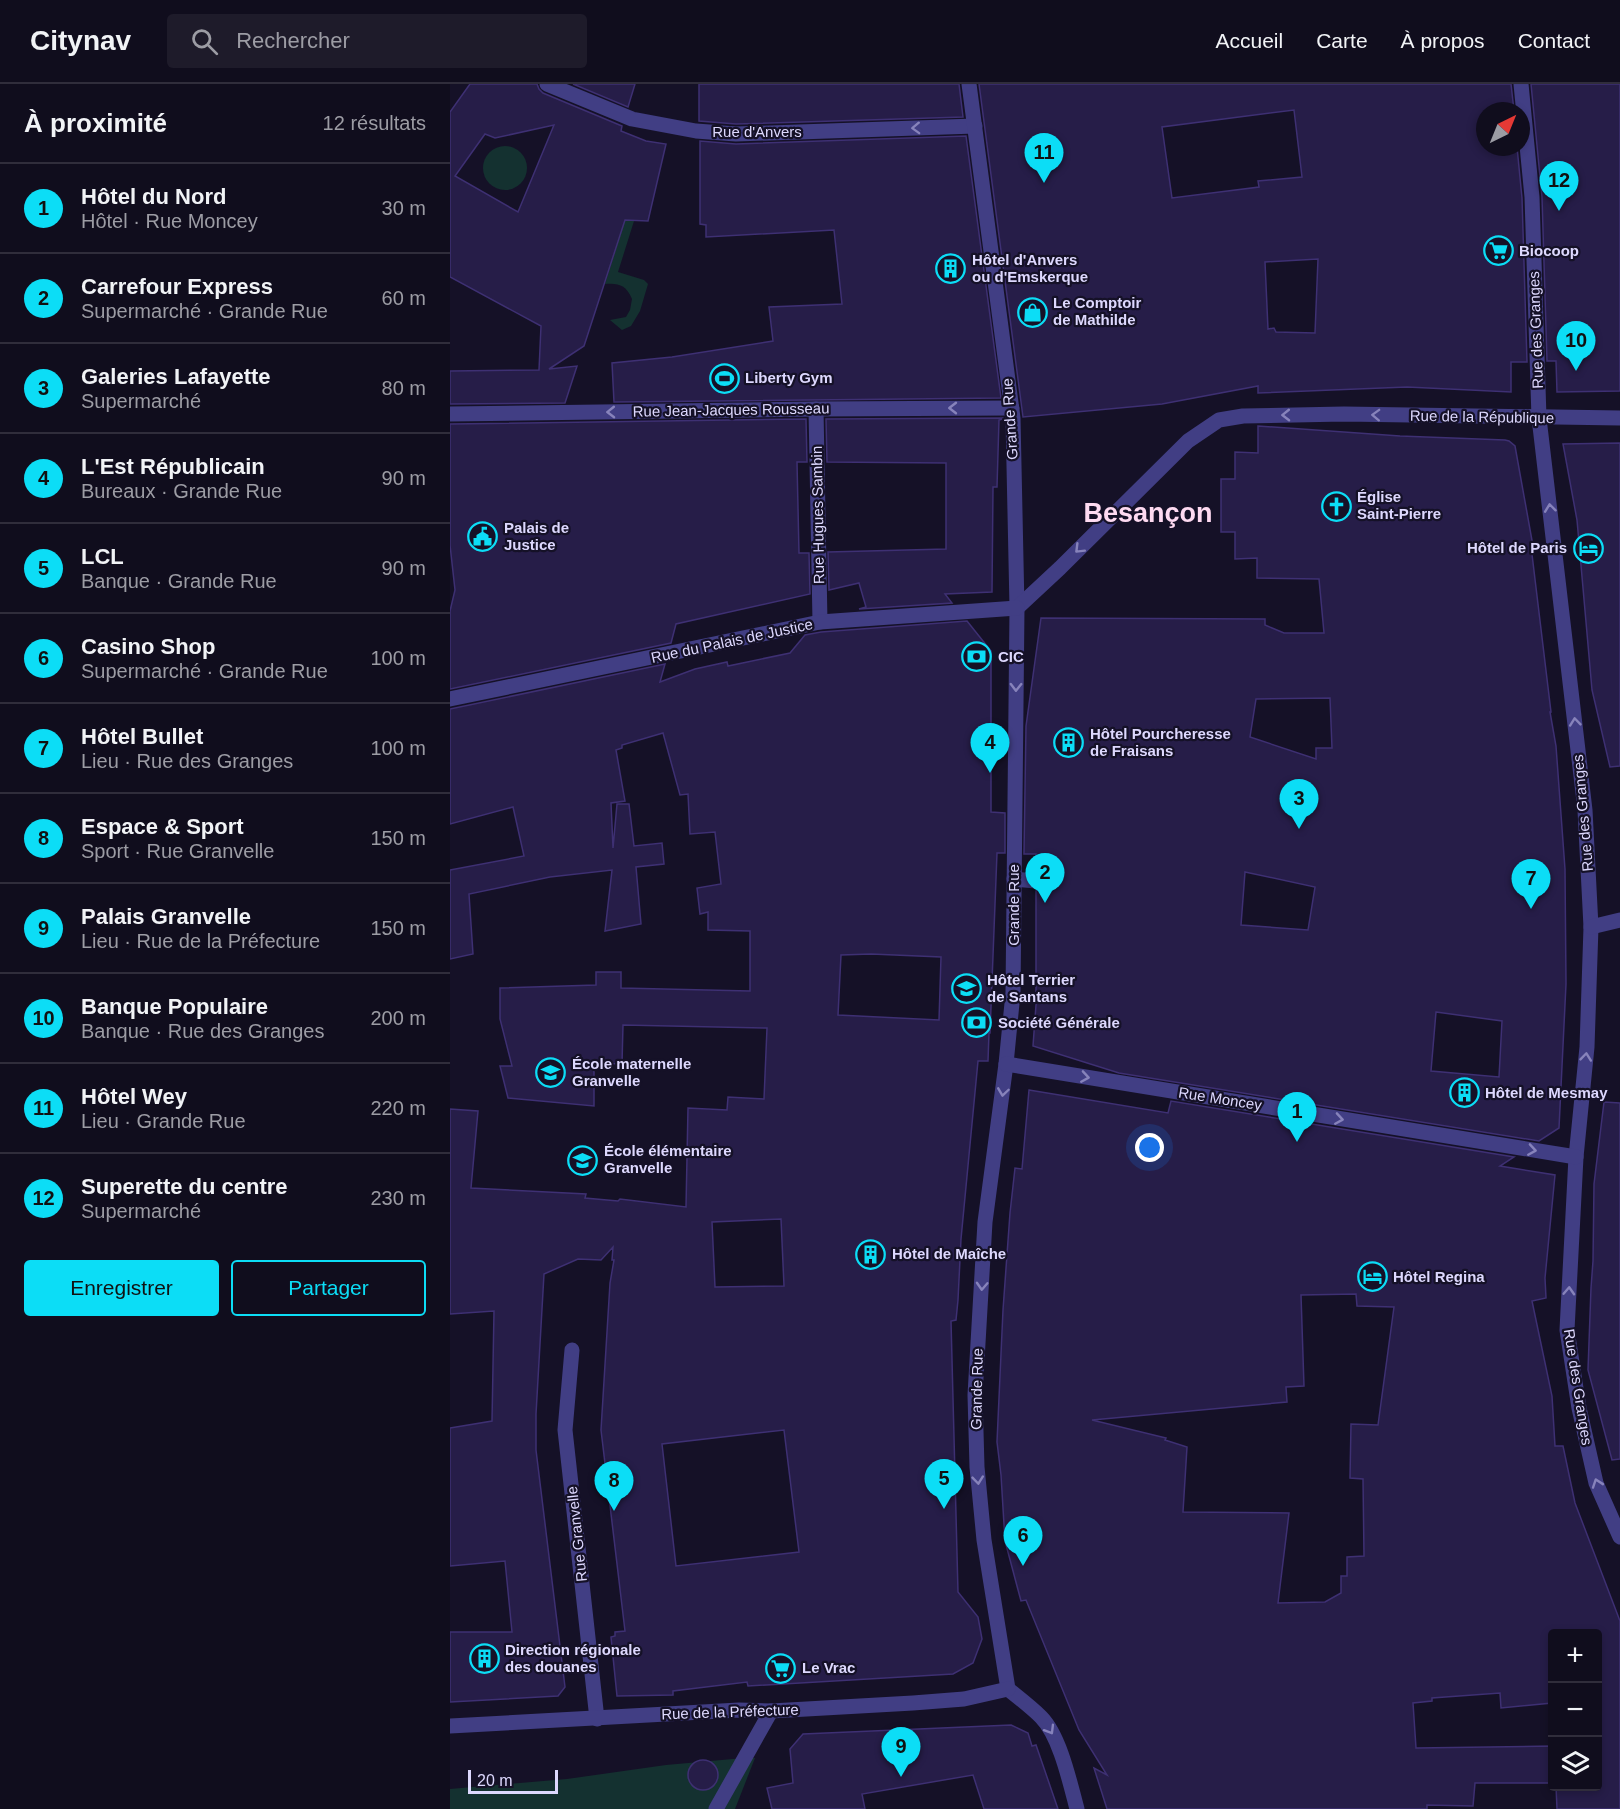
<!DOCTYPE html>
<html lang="fr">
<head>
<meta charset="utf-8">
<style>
  :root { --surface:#100d1d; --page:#1e1b2a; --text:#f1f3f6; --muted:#9c9ca4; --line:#302d3b; --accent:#0cddf6 }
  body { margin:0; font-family:Arial,sans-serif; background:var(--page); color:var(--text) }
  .controls { position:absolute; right:18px; bottom:18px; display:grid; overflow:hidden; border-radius:6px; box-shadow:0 3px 9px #0003 }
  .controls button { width:54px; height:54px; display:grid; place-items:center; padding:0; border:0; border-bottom:2px solid var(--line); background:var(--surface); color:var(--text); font:30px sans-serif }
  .compass { position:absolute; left:1026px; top:18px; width:54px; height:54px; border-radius:50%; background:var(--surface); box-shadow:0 3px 9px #0003; rotate:43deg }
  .scale { position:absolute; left:18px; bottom:15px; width:90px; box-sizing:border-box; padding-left:6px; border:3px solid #ddd8fe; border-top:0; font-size:16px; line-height:21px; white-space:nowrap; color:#ddd8fe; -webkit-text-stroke:4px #151127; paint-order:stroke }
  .you { position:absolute; left:700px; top:1064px; width:21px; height:21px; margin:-15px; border:4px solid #fff; border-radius:50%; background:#1a73e8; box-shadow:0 0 0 9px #1a73e833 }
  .badge { display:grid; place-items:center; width:39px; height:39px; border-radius:50%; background:var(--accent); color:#111; font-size:20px; font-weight:700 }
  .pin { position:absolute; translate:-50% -50px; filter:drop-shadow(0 2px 3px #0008) }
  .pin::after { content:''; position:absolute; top:32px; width:21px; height:18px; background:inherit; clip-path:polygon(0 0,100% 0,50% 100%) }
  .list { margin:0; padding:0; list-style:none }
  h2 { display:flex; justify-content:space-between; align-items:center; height:78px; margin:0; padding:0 24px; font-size:26px }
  h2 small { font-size:20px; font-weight:400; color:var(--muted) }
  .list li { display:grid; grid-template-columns:39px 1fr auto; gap:18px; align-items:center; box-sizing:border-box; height:90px; padding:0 24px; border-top:2px solid var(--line) }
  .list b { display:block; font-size:22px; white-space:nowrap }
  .list p { margin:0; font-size:20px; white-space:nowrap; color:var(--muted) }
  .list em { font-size:20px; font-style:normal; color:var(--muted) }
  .actions { display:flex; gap:12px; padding:18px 24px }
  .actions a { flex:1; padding:14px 0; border:2px solid var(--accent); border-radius:6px; text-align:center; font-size:21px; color:var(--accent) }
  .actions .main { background:var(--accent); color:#111 }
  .icon { flex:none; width:33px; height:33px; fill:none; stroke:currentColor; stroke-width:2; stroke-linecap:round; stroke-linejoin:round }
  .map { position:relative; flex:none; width:1170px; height:1725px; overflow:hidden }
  header { display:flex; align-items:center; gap:36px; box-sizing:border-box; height:84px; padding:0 30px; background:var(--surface); border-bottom:2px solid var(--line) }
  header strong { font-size:28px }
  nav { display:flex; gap:33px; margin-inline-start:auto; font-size:21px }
  .search { width:420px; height:54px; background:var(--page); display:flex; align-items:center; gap:15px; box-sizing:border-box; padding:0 21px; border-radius:6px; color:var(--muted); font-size:22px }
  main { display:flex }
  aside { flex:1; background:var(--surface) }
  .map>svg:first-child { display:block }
  .green { fill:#143130 }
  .building { fill:#261d48; stroke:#3e3073; stroke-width:1.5; fill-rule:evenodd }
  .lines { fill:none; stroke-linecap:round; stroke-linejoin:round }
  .minor { stroke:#413e84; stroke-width:15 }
  .oneway { stroke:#8783bb }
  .labels { text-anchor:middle; stroke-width:4.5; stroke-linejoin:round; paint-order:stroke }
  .street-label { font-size:15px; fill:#ddd8fe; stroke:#151127 }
  .poi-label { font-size:15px; font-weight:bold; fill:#ddd8fe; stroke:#151127; text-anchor:start }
  .town-label { font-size:27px; font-weight:bold; fill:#fedaf1; stroke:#151127 }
</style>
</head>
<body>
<header>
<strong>Citynav</strong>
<div class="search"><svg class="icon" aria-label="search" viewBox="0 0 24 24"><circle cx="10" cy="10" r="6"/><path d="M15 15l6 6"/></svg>Rechercher</div>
<nav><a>Accueil</a><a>Carte</a><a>À propos</a><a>Contact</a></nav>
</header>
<main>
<aside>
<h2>À proximité<small>12 résultats</small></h2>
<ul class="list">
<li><span class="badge">1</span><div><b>Hôtel du Nord</b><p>Hôtel · Rue Moncey</p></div><em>30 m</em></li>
<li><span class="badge">2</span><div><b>Carrefour Express</b><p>Supermarché · Grande Rue</p></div><em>60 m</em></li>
<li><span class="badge">3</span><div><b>Galeries Lafayette</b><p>Supermarché</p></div><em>80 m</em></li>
<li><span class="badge">4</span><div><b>L'Est Républicain</b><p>Bureaux · Grande Rue</p></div><em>90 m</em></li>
<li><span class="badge">5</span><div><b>LCL</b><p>Banque · Grande Rue</p></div><em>90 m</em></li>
<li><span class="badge">6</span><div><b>Casino Shop</b><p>Supermarché · Grande Rue</p></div><em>100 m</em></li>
<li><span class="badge">7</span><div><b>Hôtel Bullet</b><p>Lieu · Rue des Granges</p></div><em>100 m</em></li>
<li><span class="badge">8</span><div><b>Espace &amp; Sport</b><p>Sport · Rue Granvelle</p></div><em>150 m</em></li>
<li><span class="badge">9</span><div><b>Palais Granvelle</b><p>Lieu · Rue de la Préfecture</p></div><em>150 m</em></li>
<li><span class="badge">10</span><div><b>Banque Populaire</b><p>Banque · Rue des Granges</p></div><em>200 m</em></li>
<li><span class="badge">11</span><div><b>Hôtel Wey</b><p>Lieu · Grande Rue</p></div><em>220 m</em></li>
<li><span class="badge">12</span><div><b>Superette du centre</b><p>Supermarché</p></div><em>230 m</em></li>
</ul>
<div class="actions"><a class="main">Enregistrer</a><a>Partager</a></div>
</aside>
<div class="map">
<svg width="1170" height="1725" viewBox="0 0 1170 1725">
  <rect width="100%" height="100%" fill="#151127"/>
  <g class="green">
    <circle cx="55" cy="84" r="22"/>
    <path d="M175,136L184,137L168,188L194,196L198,200L190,227L181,242L172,246L160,236L176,233L180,226L182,215C176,201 169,199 155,200Z"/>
    <polygon points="294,1674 305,1674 285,1725 0,1725 0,1705 117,1695 216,1681"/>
  </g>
  <g class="building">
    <path d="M20,0H87L89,5L93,9L172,42L171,47L196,57L216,60L198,137L175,136L134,262L99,285L127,282L115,319L0,320V287L89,286L91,242L0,193V28ZM104,41L68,128L5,92L35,50L45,54Z"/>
    <polygon points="123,0 185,0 178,23"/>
    <polygon points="249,0 509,0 513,33 286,40 249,37"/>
    <path d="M529,0H1061L1064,27H1035V63H1067L1072,114L1077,278H1061V308L957,303L808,309V302L712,320L573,333ZM844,26L852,93L808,97L809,103L722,114L712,43ZM868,175L865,249L826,248L824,244L818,245L815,178Z"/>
    <polygon points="1081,0 1170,0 1170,307 1107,308 1106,277 1097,277 1092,113"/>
    <polygon points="516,52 551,314 164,318 162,279 222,273 323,257 319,223 392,220 384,146 256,153 256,141 250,140 250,57 286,60"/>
    <polygon points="553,334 553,335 549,336 547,403 543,403 542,508 495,510 502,519 409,525 416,523 409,499 379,506 378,468 496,465 496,379 377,378 376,335"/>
    <polygon points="356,335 357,378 347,378 349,469 359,469 360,510 226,540 221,559 0,605 0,527 5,506 0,461 0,340"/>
    <path d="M808,342L950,352L1055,356L1059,357L1065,362L1083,462H1081L1101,628H1100L1106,662L1115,785L1116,900L1109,1044L1089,1057L669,989L583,962L586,921V807L594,803L596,797L592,789L586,787V770H574L576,642L591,534L815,535V541L834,549H874L869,495L807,494V474L785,475V448H771V395H785V368L808,369ZM880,614L882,664H866V675L800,653L806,615ZM795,788L865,803L858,846L791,841ZM986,928L1052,937L1049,993L981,987Z"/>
    <polygon points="1170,359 1170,682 1160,683 1142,606 1127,436 1113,360"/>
    <path d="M517,537L541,567V728L555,729V769H547L540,949H539L538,977H528L511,1155L508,1216L506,1236L501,1237L508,1508L528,1533L532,1555L523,1579L503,1590L298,1602L297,1598L223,1607V1611L167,1612L161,1553L165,1552V1548L175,1547L151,1346L160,1199L164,1176H162L163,1163L151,1176L128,1175L94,1190L86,1330V1366L115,1603L108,1612L0,1618V1548H62L55,1477L0,1482V1344L42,1337L44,1227L0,1230V1025L28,1027L21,1104L136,1110L135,1114L168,1117L170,1115L236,1123L238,1024L277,1026L278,1013L314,1015L317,944L173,941L172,980L144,979V1022L58,1014L50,982H62L50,935V904L146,901V888H171V904L300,907V847L258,846V828L250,830L247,804L271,800L265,748L240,750L238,710L230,711L213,649L172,661V664L166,666L175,717L161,719L163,764L167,720H179L184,762L212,759L214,780L186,783L191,840L155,847L162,786L100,793L19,810L23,870L0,875V786L74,772L63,723L0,740V625L215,580L210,598L245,585L277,578L278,582L340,569L355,551L371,548ZM421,870L491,873L489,936L388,931L391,871ZM331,1135L334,1202L265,1203L262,1138ZM334,1346L349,1468L226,1482L212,1360Z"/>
    <path d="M579,1006L718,1029L721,1017L1064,1073L1050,1082L1105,1091L1095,1194L1096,1214L1082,1217L1102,1312L1105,1362H1113L1125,1419L1170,1537V1725H1107L1106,1702H1148V1550H1102V1619L1051,1624L1050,1609L982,1614V1617L963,1619L966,1664L1102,1662V1699H1025L1023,1722L977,1721V1725H657L644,1684L657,1691L629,1646L576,1516L571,1517L555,1457L551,1391L547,1358L553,1226L560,1129L565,1084L572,1085ZM906,1210L907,1222L944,1223L928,1341L901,1340L900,1394L913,1395L914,1472L897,1473V1492H891V1509L875,1518L828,1519L839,1429L733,1428L737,1363L715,1356L716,1354L642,1336L837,1318L836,1303L854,1302L851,1211Z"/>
    <polygon points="1154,1018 1170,1019 1170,1375 1162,1376 1138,1286 1141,1204 1143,1177 1144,1100"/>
    <polygon points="561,1641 578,1649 582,1662 586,1661 608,1725 534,1725 523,1691 412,1710 415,1725 322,1725 317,1704 343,1699 340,1665 353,1650"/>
    <circle cx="253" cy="1691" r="15"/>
  </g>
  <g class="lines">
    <g class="minor">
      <polyline points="97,0 182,35 246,47 286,50 525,42"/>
      <path d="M519,0L563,334L567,524L563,909L556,980L535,1138L525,1311L527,1383L534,1456L558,1605C569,1614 581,1623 591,1633C610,1652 620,1699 627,1725"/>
      <polyline points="1071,0 1082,113 1089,334 1135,726 1141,843 1137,963 1126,1073 1117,1246 1129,1324 1146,1399 1170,1453"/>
      <polyline points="366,325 370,538"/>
      <polyline points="0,330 366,325 562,324"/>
      <polyline points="567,524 610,484 738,357 769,336 793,332 894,330 1170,334"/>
      <polyline points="0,615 370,538 567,524"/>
      <polyline points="564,795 586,797"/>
      <polyline points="1141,843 1170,836"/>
      <polyline points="556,980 1126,1073"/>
      <polyline points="122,1266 115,1346 147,1635"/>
      <polyline points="0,1642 289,1626 321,1627 463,1619 514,1615 558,1605"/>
      <polyline points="266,1725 321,1627"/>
    </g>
  </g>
  <defs><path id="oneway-chevron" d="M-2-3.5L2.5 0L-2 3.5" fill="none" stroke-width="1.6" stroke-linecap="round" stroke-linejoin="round" transform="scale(1.5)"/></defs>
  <g class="oneway">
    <use href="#oneway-chevron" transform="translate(466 44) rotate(178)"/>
    <use href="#oneway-chevron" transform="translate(503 324) rotate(180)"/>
    <use href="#oneway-chevron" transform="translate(161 328) rotate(179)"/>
    <use href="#oneway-chevron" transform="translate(836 331) rotate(179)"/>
    <use href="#oneway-chevron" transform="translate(926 331) rotate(-178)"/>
    <use href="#oneway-chevron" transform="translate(1100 424) rotate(-97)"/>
    <use href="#oneway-chevron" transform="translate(629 465) rotate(135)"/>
    <use href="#oneway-chevron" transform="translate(566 603) rotate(91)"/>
    <use href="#oneway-chevron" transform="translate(1125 638) rotate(-96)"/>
    <use href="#oneway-chevron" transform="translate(1136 973) rotate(-84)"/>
    <use href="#oneway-chevron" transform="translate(635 993) rotate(9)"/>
    <use href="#oneway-chevron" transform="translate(553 1008) rotate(98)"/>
    <use href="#oneway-chevron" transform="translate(889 1035) rotate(9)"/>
    <use href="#oneway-chevron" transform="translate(1082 1066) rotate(9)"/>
    <use href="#oneway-chevron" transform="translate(532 1202) rotate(93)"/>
    <use href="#oneway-chevron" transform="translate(1119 1207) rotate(-87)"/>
    <use href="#oneway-chevron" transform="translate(528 1396) rotate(84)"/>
    <use href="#oneway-chevron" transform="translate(1147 1399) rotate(-109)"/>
    <use href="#oneway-chevron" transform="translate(600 1646) rotate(59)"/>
  </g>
  <defs>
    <symbol id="supermarket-ring" viewBox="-11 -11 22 22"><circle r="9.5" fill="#151127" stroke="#0cddf6" stroke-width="1.5"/><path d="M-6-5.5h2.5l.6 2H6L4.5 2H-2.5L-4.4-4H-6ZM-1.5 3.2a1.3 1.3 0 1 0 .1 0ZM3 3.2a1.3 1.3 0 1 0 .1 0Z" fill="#0cddf6"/></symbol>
    <symbol id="building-ring" viewBox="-11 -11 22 22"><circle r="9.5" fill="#151127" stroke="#0cddf6" stroke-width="1.5"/><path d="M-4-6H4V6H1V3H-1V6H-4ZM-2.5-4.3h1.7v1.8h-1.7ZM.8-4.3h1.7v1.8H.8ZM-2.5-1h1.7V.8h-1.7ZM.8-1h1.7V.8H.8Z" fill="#0cddf6"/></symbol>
    <symbol id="shop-ring" viewBox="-11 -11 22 22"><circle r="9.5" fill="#151127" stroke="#0cddf6" stroke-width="1.5"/><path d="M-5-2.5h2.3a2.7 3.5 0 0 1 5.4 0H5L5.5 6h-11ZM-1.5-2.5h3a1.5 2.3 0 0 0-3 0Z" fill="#0cddf6"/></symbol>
    <symbol id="stadium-ring" viewBox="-11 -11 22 22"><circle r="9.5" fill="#151127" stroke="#0cddf6" stroke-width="1.5"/><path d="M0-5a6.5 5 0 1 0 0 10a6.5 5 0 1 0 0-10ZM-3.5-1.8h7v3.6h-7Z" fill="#0cddf6"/></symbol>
    <symbol id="church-ring" viewBox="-11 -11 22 22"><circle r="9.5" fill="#151127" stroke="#0cddf6" stroke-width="1.5"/><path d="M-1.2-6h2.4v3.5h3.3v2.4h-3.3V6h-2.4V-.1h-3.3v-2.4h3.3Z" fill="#0cddf6"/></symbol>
    <symbol id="civic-ring" viewBox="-11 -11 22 22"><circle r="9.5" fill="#151127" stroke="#0cddf6" stroke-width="1.5"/><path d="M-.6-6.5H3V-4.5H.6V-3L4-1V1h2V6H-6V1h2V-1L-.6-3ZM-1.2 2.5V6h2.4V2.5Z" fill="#0cddf6"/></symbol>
    <symbol id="hotel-ring" viewBox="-11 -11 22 22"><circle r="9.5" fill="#151127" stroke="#0cddf6" stroke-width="1.5"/><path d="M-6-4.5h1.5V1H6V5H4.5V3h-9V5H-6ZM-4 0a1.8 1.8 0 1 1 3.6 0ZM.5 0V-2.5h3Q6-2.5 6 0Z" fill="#0cddf6"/></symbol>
    <symbol id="bank-ring" viewBox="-11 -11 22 22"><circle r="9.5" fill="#151127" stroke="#0cddf6" stroke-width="1.5"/><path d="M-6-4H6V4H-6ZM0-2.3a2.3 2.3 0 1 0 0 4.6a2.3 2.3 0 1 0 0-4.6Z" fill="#0cddf6"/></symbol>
    <symbol id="school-ring" viewBox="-11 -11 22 22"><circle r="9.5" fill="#151127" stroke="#0cddf6" stroke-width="1.5"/><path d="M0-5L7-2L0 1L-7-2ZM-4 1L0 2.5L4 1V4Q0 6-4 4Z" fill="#0cddf6"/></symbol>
  </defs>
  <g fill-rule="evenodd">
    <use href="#supermarket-ring" x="1032" y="150" width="33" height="33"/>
    <use href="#building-ring" x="484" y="168" width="33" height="33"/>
    <use href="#shop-ring" x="566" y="212" width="33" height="33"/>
    <use href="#stadium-ring" x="258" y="278" width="33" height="33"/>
    <use href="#church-ring" x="870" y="406" width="33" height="33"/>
    <use href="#civic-ring" x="16" y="436" width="33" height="33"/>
    <use href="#hotel-ring" x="1122" y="448" width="33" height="33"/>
    <use href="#bank-ring" x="510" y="556" width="33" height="33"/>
    <use href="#building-ring" x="602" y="642" width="33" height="33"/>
    <use href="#school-ring" x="500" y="888" width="33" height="33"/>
    <use href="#bank-ring" x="510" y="922" width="33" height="33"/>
    <use href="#school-ring" x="84" y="972" width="33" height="33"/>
    <use href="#building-ring" x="998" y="992" width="33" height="33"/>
    <use href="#school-ring" x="116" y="1060" width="33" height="33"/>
    <use href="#building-ring" x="404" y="1154" width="33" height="33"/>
    <use href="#hotel-ring" x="906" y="1176" width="33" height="33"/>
    <use href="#building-ring" x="18" y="1558" width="33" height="33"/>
    <use href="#supermarket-ring" x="314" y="1568" width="33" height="33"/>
  </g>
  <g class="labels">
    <g class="street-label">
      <text x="307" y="53">Rue d'Anvers</text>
      <text transform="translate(1086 246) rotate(-92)" y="5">Rue des Granges</text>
      <text transform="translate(281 326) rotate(-1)" y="5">Rue Jean-Jacques Rousseau</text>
      <text transform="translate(1032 333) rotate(1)" y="5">Rue de la République</text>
      <text transform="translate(560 335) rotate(-94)" y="5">Grande Rue</text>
      <text transform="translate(368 431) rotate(-91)" y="5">Rue Hugues Sambin</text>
      <text transform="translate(282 557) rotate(-12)" y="5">Rue du Palais de Justice</text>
      <text transform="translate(1133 729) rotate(-95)" y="5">Rue des Granges</text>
      <text transform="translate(564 821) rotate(-90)" y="5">Grande Rue</text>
      <text transform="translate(770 1015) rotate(9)" y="5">Rue Moncey</text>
      <text transform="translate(1128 1303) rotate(81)" y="5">Rue des Granges</text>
      <text transform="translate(527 1305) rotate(-89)" y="5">Grande Rue</text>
      <text transform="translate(127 1450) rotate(-96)" y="5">Rue Granvelle</text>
      <text transform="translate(280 1628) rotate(-2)" y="5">Rue de la Préfecture</text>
    </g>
    <g class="poi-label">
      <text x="1069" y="172">Biocoop</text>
      <text x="522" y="181">Hôtel d'Anvers<tspan x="522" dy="17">ou d'Emskerque</tspan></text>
      <text x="603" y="224">Le Comptoir<tspan x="603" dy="17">de Mathilde</tspan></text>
      <text x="295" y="299">Liberty Gym</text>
      <text x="907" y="418">Église<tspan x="907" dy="17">Saint-Pierre</tspan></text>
      <text x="54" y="449">Palais de<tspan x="54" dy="17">Justice</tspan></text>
      <text x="1117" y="469" text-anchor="end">Hôtel de Paris</text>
      <text x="548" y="578">CIC</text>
      <text x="640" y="655">Hôtel Pourcheresse<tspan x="640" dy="17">de Fraisans</tspan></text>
      <text x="537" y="901">Hôtel Terrier<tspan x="537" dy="17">de Santans</tspan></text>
      <text x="548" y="944">Société Générale</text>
      <text x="122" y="985">École maternelle<tspan x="122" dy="17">Granvelle</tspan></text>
      <text x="1035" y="1014">Hôtel de Mesmay</text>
      <text x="154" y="1072">École élémentaire<tspan x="154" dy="17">Granvelle</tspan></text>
      <text x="442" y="1175">Hôtel de Maîche</text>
      <text x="943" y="1198">Hôtel Regina</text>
      <text x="55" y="1571">Direction régionale<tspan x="55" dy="17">des douanes</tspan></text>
      <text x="352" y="1589">Le Vrac</text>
    </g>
    <g class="town-label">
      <text x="698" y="438">Besançon</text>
    </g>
  </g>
</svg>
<div class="controls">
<button>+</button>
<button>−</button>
<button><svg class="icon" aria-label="layers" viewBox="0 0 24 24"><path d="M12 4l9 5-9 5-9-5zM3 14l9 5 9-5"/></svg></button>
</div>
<svg class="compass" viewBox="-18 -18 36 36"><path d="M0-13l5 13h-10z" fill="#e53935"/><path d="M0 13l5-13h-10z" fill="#9c9ca4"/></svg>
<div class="scale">20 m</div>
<div class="you"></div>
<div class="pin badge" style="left:847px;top:1058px">1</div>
<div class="pin badge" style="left:595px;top:819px">2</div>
<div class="pin badge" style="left:849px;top:745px">3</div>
<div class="pin badge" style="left:540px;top:689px">4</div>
<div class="pin badge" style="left:494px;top:1425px">5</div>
<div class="pin badge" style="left:573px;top:1482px">6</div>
<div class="pin badge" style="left:1081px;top:825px">7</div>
<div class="pin badge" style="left:164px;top:1427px">8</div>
<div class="pin badge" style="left:451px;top:1693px">9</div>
<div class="pin badge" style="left:1126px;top:287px">10</div>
<div class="pin badge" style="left:594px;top:99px">11</div>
<div class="pin badge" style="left:1109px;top:127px">12</div>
</div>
</main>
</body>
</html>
